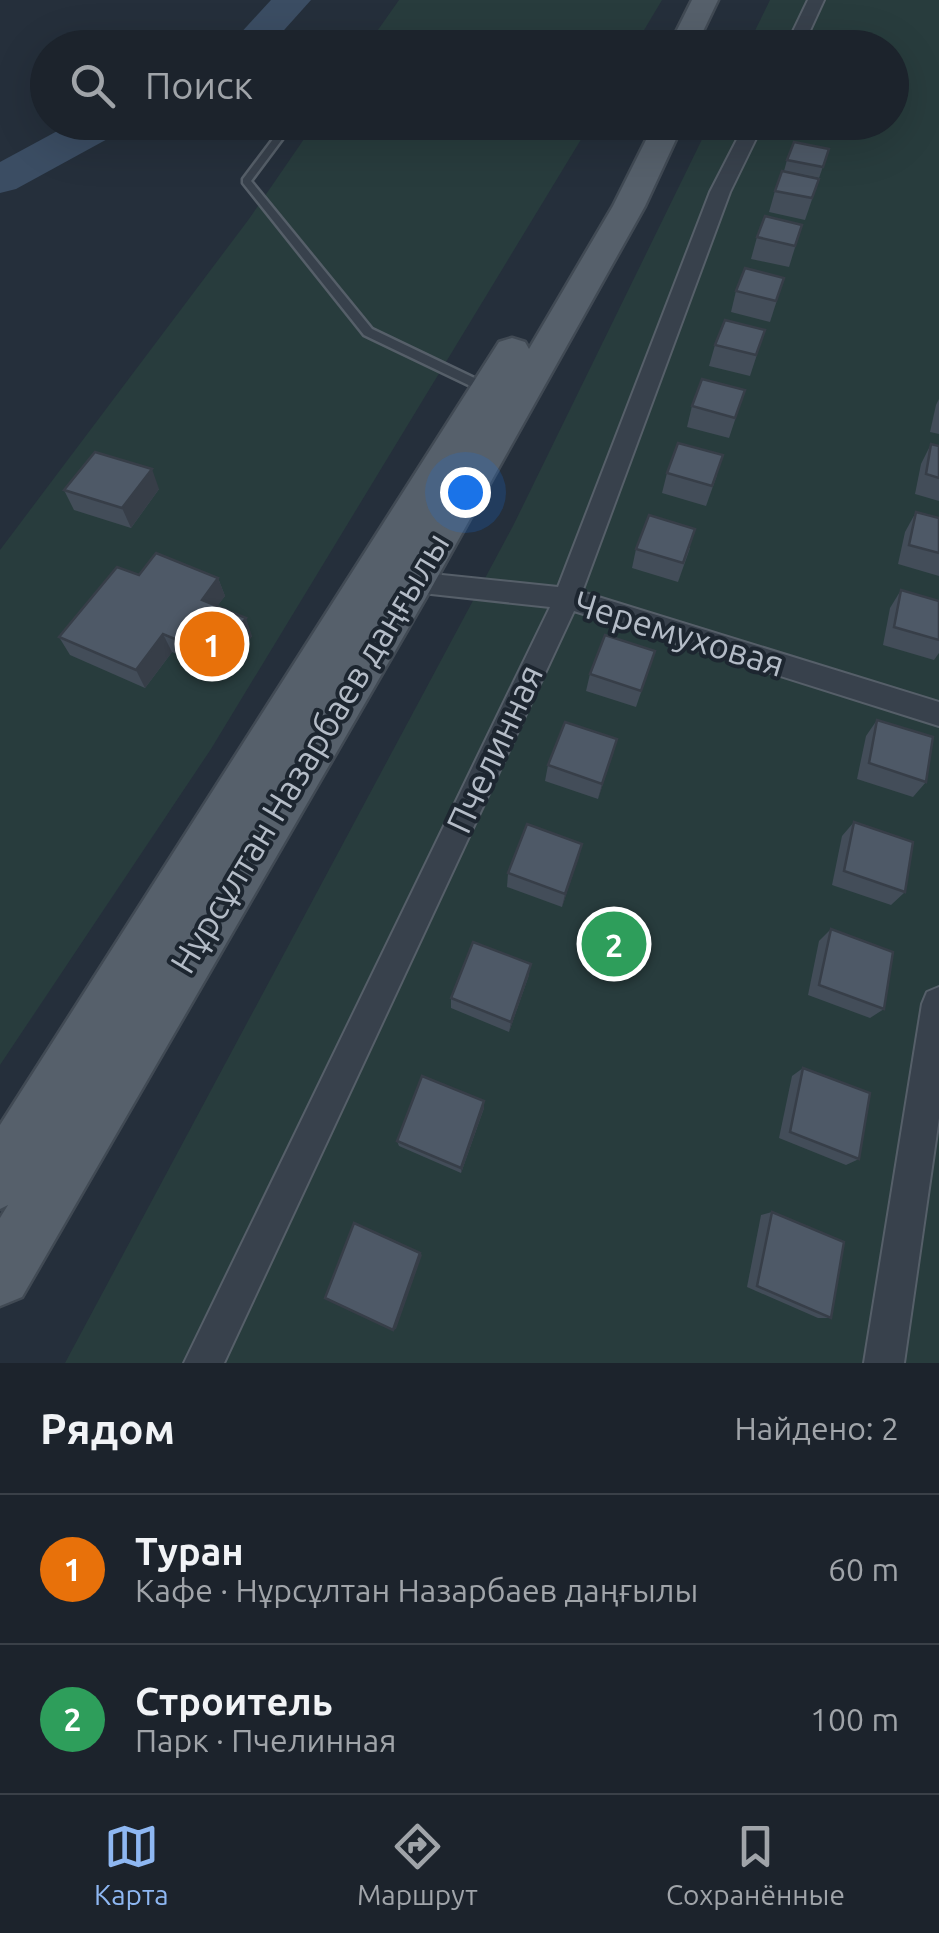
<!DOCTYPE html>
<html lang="ru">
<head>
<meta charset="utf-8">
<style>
  :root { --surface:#1c232c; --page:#292f38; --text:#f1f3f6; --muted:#a0a4a9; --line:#3a4048; --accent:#8eb7f2 }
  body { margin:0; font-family:Ubuntu,sans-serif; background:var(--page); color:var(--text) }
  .you { position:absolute; left:465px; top:492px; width:35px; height:35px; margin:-25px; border:8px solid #fff; border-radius:50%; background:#1a73e8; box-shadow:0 0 0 15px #1a73e833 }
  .badge { display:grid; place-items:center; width:65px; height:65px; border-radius:50%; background:var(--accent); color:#fff; font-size:32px; font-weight:700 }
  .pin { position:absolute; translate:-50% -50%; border:5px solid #fff; box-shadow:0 2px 10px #0006 }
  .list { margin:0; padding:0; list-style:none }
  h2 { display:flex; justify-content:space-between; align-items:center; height:130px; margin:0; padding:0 40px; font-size:42px }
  h2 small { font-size:32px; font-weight:400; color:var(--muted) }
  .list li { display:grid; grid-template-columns:65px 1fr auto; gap:30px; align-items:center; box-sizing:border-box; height:150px; padding:0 40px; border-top:2px solid var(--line) }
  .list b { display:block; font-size:38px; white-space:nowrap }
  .list p { margin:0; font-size:32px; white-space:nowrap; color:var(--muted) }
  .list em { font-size:32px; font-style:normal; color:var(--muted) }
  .icon { flex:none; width:55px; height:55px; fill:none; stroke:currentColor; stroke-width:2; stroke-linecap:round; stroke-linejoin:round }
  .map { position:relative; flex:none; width:939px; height:1363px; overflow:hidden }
  .search { position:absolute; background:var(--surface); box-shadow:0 10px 40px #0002; left:30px; right:30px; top:30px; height:110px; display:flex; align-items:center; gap:25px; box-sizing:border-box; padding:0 35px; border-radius:55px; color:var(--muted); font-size:38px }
  .sheet { height:430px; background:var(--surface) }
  nav { display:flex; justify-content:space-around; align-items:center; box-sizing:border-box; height:140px; border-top:2px solid var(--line); background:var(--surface); font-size:28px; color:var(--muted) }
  nav a { display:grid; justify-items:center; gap:5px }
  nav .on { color:var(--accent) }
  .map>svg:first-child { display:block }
  .green { fill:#283c3d }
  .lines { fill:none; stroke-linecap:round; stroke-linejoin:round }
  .river { fill:#3b4d63; fill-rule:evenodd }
  .lane-casing { stroke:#565f69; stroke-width:5 }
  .street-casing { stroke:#565f69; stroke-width:4 }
  .primary-casing { stroke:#414a54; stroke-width:5 }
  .lane { fill:#38414c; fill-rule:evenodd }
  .street { fill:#38414c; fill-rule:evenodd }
  .primary { fill:#56606b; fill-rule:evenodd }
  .wall { fill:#434d59 }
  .shaded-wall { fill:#373e48 }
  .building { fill:#4e5967; stroke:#373e48; stroke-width:2.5 }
  .labels { text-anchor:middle; stroke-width:8; stroke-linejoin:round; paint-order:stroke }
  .street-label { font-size:35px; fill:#b4bcc7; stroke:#1d2630 }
</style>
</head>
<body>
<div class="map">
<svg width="939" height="1363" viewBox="0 0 939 1363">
  <rect width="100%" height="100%" fill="#252f3b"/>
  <g class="green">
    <polygon points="399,0 662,0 634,47 366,47"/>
    <polygon points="770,0 939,0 939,1363 65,1363 513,526 710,123 892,122 892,48 747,47"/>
    <polygon points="315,123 591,123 211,749 0,1065 0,550 249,219"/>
  </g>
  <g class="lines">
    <g class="river">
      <polygon points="271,0 311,0 268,48 227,48"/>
      <polygon points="74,122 128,122 122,131 16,189 0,193 0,162"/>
    </g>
    <defs>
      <polygon id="lane" points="286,122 295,122 251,181 372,329 491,386 491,392 483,392 364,335 243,183 243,179"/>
      <g id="street">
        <polygon points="808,0 824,0 802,48 785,48"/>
        <polygon points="746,122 764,122 730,192 582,592 939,702 939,726 574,611 224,1363 184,1363 550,607 413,592 404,589 400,582 404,575 413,572 558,587 710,192"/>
        <polygon points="939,987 939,1118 904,1363 864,1363 922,1004 927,992"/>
      </g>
      <g id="primary">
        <polygon points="692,0 718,0 695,48 668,48"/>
        <polygon points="655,122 684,122 645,206 428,594 22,1297 0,1306 0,1218 8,1205 0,1209 0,1125 499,342 512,338 525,342 529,349 613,206"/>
      </g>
    </defs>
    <use href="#lane" class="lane-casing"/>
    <use href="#street" class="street-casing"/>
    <use href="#primary" class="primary-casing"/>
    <use href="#lane" class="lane"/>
    <use href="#street" class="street"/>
    <use href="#primary" class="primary"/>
  </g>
  <g class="wall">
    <polygon points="802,122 839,122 834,136 801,129"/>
    <polygon points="829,149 819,178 784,171 787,160"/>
    <polygon points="819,179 805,220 769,212 775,191"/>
    <polygon points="802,225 789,267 751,259 757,237"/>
    <polygon points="784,278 770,322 731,312 736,291"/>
    <polygon points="765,330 750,376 709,366 715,345"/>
    <polygon points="745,390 729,438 687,427 692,406"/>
    <polygon points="939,399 939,434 930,432 936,405"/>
    <polygon points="931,444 939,446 939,501 915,494 921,464"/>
    <polygon points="667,473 717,475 706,506 662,493"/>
    <polygon points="159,489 131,528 74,510 64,490"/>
    <polygon points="916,512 939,518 939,576 898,564 905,532"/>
    <polygon points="690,548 678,582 632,568 636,549"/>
    <polygon points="139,575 218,578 225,596 217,606 252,636 225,674 172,652 145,688 70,655 59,637"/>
    <polygon points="901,590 939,601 939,653 934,660 883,645 890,608"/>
    <polygon points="655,651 636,707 586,691 590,674"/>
    <polygon points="877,720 926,782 913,797 857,779 866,736"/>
    <polygon points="617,739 598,799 545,781 548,765"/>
    <polygon points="854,822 905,892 891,905 832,885 842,836"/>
    <polygon points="582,844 562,907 507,887 508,873"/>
    <polygon points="831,929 884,1009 870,1018 808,995 819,941"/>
    <polygon points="529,975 509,1032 451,1008 451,998"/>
    <polygon points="803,1068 859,1159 846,1165 779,1138 792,1076"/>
    <polygon points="484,1101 484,1108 461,1173 399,1146 397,1141"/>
    <polygon points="772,1212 831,1318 818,1318 747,1287 761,1215"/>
  </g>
  <g class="shaded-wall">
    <polygon points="152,469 159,489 131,528 122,508"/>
    <polygon points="218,578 225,596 208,618 202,600"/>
    <polygon points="246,618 252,636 225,674 218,657"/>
    <polygon points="163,634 172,652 145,688 136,670"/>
    <polygon points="617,739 613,755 598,799 602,784"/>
    <polygon points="582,844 579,858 562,907 565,894"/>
    <polygon points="531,964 529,975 509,1032 511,1022"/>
    <polygon points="484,1101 484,1108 461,1173 461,1168"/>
    <polygon points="420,1253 422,1255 396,1329 393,1330"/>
  </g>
  <g class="building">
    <polygon points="794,142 829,149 823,167 787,160"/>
    <polygon points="782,171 819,179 812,198 775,191"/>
    <polygon points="765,216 802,225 795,246 757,237"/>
    <polygon points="745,268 784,278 776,301 736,291"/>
    <polygon points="725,320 765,330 756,355 715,345"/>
    <polygon points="702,379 745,390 735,418 692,406"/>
    <polygon points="678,443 723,455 712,486 667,473"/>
    <polygon points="931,444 939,446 939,478 926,474"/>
    <polygon points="95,452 152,469 122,508 64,490"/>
    <polygon points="916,512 939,518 939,553 909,545"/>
    <polygon points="649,515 695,529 683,563 636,549"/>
    <polygon points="156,553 218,578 202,600 246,618 218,657 163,634 136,670 59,637 117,567 139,575"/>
    <polygon points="901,590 939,601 939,640 894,627"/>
    <polygon points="605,635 655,651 641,691 590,674"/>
    <polygon points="877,720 933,737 926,782 869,763"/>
    <polygon points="565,722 617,739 602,784 548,765"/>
    <polygon points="854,822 913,842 905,892 844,871"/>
    <polygon points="527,824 582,844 565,894 508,873"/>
    <polygon points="831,929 893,952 884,1009 819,985"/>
    <polygon points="473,942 531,964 511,1022 451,998"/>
    <polygon points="803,1068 870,1093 859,1159 790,1132"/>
    <polygon points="422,1076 484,1101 461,1168 397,1141"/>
    <polygon points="772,1212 844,1242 831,1318 757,1286"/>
    <polygon points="354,1223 420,1253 393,1330 325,1298"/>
  </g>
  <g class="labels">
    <g class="street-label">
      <text transform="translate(679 634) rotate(17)" y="12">Черемуховая</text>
      <text transform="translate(495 749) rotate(-65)" y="12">Пчелинная</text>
      <text transform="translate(310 753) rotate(-59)" y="12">Нұрсұлтан Назарбаев даңғылы</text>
    </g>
  </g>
</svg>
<div class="you"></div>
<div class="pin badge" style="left:212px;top:644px;background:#e8710a">1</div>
<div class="pin badge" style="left:614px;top:944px;background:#2e9e5b">2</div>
<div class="search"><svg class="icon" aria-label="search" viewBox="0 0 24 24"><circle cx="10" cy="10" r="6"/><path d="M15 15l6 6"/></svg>Поиск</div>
</div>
<section class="sheet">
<h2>Рядом<small>Найдено: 2</small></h2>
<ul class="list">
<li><span class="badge" style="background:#e8710a">1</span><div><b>Туран</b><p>Кафе · Нұрсұлтан Назарбаев даңғылы</p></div><em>60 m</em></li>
<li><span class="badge" style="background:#2e9e5b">2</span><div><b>Строитель</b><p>Парк · Пчелинная</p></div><em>100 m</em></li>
</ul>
</section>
<nav>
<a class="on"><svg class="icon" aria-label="map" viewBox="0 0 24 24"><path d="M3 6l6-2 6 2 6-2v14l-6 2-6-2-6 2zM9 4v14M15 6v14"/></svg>Карта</a>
<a><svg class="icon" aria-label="directions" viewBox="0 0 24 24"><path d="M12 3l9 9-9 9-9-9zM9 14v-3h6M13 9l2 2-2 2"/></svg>Маршрут</a>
<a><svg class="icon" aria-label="saved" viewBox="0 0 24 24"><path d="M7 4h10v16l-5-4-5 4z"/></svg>Сохранённые</a>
</nav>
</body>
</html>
